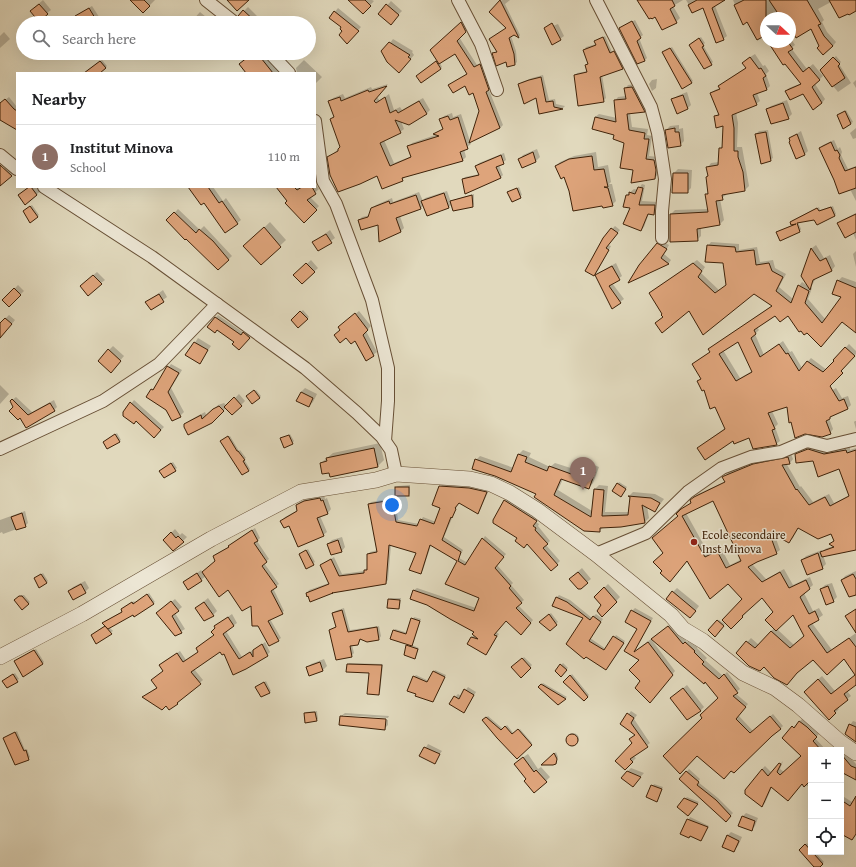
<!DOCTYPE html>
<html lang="en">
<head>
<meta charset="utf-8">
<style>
  :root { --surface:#fff; --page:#f6f6f6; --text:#202124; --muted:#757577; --line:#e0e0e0; --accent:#2563eb }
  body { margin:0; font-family:"Gentium Book Plus",serif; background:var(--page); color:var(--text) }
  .controls { position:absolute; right:12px; bottom:12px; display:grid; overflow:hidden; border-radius:0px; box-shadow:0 4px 16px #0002 }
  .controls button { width:36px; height:36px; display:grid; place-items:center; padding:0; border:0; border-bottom:1px solid var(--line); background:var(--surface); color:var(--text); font:20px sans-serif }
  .compass { position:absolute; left:760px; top:12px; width:36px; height:36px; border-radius:50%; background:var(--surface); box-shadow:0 4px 16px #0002; rotate:111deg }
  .you { position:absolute; left:392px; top:505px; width:14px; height:14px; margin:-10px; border:3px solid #fff; border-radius:50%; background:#1a73e8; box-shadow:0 0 0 6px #1a73e833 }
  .badge { display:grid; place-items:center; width:26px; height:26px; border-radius:50%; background:var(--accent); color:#fff; font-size:13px; font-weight:700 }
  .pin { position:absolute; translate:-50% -33px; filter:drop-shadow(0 1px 2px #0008) }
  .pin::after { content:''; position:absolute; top:21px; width:14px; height:12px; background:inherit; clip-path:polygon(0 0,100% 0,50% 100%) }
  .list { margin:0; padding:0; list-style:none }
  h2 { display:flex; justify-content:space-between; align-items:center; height:52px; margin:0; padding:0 16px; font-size:17px }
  h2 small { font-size:13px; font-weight:400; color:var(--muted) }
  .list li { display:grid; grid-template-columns:26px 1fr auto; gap:12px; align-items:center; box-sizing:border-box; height:64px; padding:0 16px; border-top:1px solid var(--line) }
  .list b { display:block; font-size:15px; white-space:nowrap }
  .list p { margin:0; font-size:13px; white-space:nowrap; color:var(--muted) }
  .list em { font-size:13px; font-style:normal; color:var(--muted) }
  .icon { flex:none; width:22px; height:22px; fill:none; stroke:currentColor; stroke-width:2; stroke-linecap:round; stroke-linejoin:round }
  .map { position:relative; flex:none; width:856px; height:867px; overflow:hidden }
  .search { position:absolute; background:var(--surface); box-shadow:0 4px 16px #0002; left:16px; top:16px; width:300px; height:44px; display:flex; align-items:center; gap:10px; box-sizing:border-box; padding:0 14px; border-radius:22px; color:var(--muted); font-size:15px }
  .panel { position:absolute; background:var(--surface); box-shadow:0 4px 16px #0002; left:16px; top:72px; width:300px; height:116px; border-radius:0px }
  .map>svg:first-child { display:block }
  .shadow { fill:#0003; fill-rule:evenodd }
  .building { fill:#dea47b; stroke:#3e2108; fill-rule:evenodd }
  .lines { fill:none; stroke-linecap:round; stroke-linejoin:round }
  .minor-casing { stroke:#674f35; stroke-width:14 }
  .tertiary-casing { stroke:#674f35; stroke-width:16 }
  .minor { stroke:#ece6d4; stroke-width:12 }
  .tertiary { stroke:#ece6d4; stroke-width:15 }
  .poi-dot { fill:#8f2418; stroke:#ece6d4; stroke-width:1.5 }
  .labels { text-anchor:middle; stroke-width:3; stroke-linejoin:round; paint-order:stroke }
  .poi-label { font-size:12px; fill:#3e2108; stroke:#ece6d4; text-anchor:start }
</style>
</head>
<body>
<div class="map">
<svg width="856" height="867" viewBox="0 0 856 867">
  <rect width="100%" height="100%" fill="#e1d9bd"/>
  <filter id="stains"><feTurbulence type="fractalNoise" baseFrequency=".005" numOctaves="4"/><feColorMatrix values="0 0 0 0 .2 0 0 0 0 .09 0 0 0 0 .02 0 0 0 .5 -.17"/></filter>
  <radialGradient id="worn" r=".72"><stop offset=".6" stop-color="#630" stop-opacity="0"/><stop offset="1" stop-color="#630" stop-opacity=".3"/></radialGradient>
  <g class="shadow">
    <polygon points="43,0 51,10 47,13 35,7"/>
    <polygon points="131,0 155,0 143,12"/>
    <polygon points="351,0 372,0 374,1 363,13"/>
    <polygon points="502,0 510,0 505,4 520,35 519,37 514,34 511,36 516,51 517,62 515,64 506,61 493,54 498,51 507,28 491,12"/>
    <polygon points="638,0 683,0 673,6 680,18 676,22 662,29 656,16"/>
    <polygon points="686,0 719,0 715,6 727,36 723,39 703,7 693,12"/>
    <polygon points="733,0 856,0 856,9 831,2 818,9 824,20 822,22 827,32 836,42 833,46 820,46 811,28 791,39 795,45 791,48 807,69 813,64 823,76 815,84 825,99 822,103 803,93 786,91 789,88 802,83 785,62 783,64 769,42 790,42 790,18 766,18 766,37 748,21 743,23"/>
    <polygon points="391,1 402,11 394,19 380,14"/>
    <polygon points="92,6 103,23 66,23 74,17"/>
    <polygon points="248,7 260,19 256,23 243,23 243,19 239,16"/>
    <polygon points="338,8 361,27 347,42 342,27 330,18"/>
    <polygon points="200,12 213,23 190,23"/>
    <polygon points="464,20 468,29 459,37 477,65 483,62 491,87 489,90 503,125 500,128 470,141 480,111 473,91 465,85 449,85 468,73 455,53 440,63 442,67 441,68 421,82 419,74 438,60 432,50"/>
    <polygon points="635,20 643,35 639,38 647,58 645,60 622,28"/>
    <polygon points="558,24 564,36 560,39 550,27"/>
    <polygon points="4,32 10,39 0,48 0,36"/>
    <polygon points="605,36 612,52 617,50 625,66 622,68 602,75 606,98 603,101 575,76 577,73 588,71 586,65 588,63 584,50 586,47 596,44 595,42 598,39"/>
    <polygon points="701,37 705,43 703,45 713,62 711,64 691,43"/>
    <polygon points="393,39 413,51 412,52 414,55 403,68 390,43"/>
    <polygon points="672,47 693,81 691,82 665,51"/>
    <polygon points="254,53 263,53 273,66 275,65 282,73 249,73"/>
    <polygon points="755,54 763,66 765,65 769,71 766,74 770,86 766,90 757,93 760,101 756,104 736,112 738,123 737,147 742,147 749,186 745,190 726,193 726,195 720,199 724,220 720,224 701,228 701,236 697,240 671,214 675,210 708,209 706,194 709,192 708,167 711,163 719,162 720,149 723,145 724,125 715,117 719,113 711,93 715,90 720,88 719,87 723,83 747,67 747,59"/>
    <polygon points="836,56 841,62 839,64 851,83 838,92 821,71"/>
    <polygon points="102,60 107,66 99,73 94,73 92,68"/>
    <polygon points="304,60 322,77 315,84 315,73 297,73 296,68"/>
    <polygon points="543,75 549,100 555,99 556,104 565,106 563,108 540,112 536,96 519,85 522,82 532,78"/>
    <polygon points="657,79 656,88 652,91 649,84 652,80"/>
    <polygon points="856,80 856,88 853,83"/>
    <polygon points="388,84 377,97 380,101 389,94 394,110 400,107 402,110 423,98 430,110 427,113 401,121 404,129 400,132 384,140 394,163 412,156 409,147 412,143 438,134 435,133 444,128 441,119 444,116 452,113 453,117 461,114 471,144 464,149 466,157 462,161 406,176 402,180 377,175 328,158 341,147 331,119 334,116 329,102 333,98 343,94 345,98 371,87 372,89"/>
    <polygon points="636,84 648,108 644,111 630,113 632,127 648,129 647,135 652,136 649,156 658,157 659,166 658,174 655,178 635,169 625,142 595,117 599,114 617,118 615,101 618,97 626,96 625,89 628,85"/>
    <polygon points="687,92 691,105 687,109 673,100 677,96"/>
    <polygon points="9,97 17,107 17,126 0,115 0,104"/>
    <polygon points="787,100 792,114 788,118 767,109 771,106"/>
    <polygon points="846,110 853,122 844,127 838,115"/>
    <polygon points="679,125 679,129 683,128 684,141 680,145 666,130 670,126"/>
    <polygon points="856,128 856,138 853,139 850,133"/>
    <polygon points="768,130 773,158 770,160 756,134 759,131"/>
    <polygon points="801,131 808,151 805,154 797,158 790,138"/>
    <polygon points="834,140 838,149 840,147 842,152 841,155 848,169 856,166 856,201 850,189 820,148 823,145"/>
    <polygon points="537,149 540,157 536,161 523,166 520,159 523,155"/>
    <polygon points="596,152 598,167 608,165 611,182 609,184 612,184 616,201 612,205 603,205 570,191 565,176 556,166 560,162 574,156"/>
    <polygon points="504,153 506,160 499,165 503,175 501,177 463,179 465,177 480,174 476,166 479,163"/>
    <polygon points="6,167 13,174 3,182 0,178 0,172"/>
    <polygon points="678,169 692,170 691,188 687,192 674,173"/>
    <polygon points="315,183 319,189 310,197 319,206 304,222 288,201 286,187 315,187"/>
    <polygon points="642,184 645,185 642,201 658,202 658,210 654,214 649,213 644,227 641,230 627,195 634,189 638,190"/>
    <polygon points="29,187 38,187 41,191 25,203 19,195"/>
    <polygon points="211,187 213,187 223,201 226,198 241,220 226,232 200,194"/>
    <polygon points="519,187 522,195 512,200 509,192"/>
    <polygon points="447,191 451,202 453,200 474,194 474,204 473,206 452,204 449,207 427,215 424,205 421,208 400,216 404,228 400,232 379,224 359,220 362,217 370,215 372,208 376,205 392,198 393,202 419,192 423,201 425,198"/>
    <polygon points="32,205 39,215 31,221 25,210"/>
    <polygon points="833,206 836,214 834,216 798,222 801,229 800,231 780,239 777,232 792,225 791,222 793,220 819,207 820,210"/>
    <polygon points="178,209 200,230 204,226 232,256 218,269 168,220"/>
    <polygon points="856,213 856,240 853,233 839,223 842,220"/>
    <polygon points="270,222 286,240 261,264 251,240"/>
    <polygon points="615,226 620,230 608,245 611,246 596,274 612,229"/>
    <polygon points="330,230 335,238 318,250 314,242"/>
    <polygon points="661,241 669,245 664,254 671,260 669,263 630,281"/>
    <path d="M711,242L739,244V250L757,247L760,262L773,260L775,268L786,274L779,287L793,299L799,286L802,282L808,286L802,275L812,248L816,245L824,258L830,255L835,266L832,270L816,278L811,287L812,288L808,299L826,320L856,299V331L842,321L824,342L788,314L775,315L757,327L759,330L755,334L764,355L783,341L790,352L792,351L802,368L811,358L827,370L836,361L834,360L849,344L856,351V354L814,401L836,388L842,398L848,396L851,405L848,408L833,415L829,418L833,429L830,433L787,406L772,411L778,424L775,427L780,441L776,444L750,437L698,448L725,428L716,406L705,388L698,381L702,378L693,364L711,351L713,346L773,305L753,293L689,310L656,323L664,317L650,293L697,260L705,267L701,273L720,291L727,285L724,262L708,246ZM739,341L752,371L740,378L723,350Z"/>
    <polygon points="856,251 856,267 853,254"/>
    <polygon points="311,260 318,268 302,283 295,275"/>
    <polygon points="616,263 622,276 612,283 624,299 620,302 596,275 600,272"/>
    <polygon points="97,272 105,280 101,283 85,282"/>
    <polygon points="842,277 856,282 856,291 838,281"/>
    <polygon points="18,285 24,291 9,306 4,300"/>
    <polygon points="163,290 167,297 151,309 147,302"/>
    <polygon points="303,310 309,317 298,326 292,320"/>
    <polygon points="359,311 371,326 366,331 377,352 366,360 355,340 347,336 341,329 343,324"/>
    <polygon points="9,315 15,320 0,339 0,324"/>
    <polygon points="218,315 244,333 246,330 251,335 239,349 236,342 218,329 208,326"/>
    <polygon points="198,338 211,346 199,363 187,355"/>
    <polygon points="113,346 124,356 114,368 109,350"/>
    <polygon points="171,364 182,370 171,388 184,412 180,416 167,409 147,397"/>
    <polygon points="0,385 9,394 0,404"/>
    <polygon points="305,388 317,394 313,402 309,406 301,392"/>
    <polygon points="256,390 261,396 259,398 249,395"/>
    <polygon points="239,394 245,401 232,414 226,408 212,422 185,424 190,420 205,412 207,417 218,405 224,403 227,406"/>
    <polygon points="16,397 32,412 54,400 57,407 54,410 26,426 11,401"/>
    <polygon points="134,400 164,427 154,437 137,420 124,413"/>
    <polygon points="855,421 856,421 856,429 854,422"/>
    <polygon points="117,433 121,440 119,441 104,442"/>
    <polygon points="290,434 294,441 292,443 281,439"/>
    <polygon points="230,436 239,451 240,450 246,458 244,459 250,469 249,470 223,440"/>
    <polygon points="380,443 384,460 378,466 330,472 321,463 333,453"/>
    <path d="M812,446L850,447V450L856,448V549L854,551L853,550L823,555L826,564L822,568L802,560L806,556L822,550V552L825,549L833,546L830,544L835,540L832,533L799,527L793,538L789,542L774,533L780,550L776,553L752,564L766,579L784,569L793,585L810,577L813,585L804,593L813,611L819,608L823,615L812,623L832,650L856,633V674L844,658H813L764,666L737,653L751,638L759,645L774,628V612L763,597L745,612L746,613L731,628L744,599L728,583L688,560L674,577L663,571L664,552L679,516L698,494L726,481L724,477L729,472L758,461L791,454L793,459L790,463H786L800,487L801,486L813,502L829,494L834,503L850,495L840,468L796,455L800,451ZM714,500L742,559L730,565L721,548L709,554L686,513ZM793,613L805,636L794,645L777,629Z"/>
    <polygon points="523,450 531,453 529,457 550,467 555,463 577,470 579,465 584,461 599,467 593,483 589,488 563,479 558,490 592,511 595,489 599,485 608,486 605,512 630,512 631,497 629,496 633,492 655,494 664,499 655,511 647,506 649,518 645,522 604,527 599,531 537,493 476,460 480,456 514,468 519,454"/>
    <polygon points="173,462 177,468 165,477 162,469"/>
    <polygon points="619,482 627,487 621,496 618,484"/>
    <polygon points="443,484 472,486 489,490 480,510 477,513 459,502 444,537 463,550 459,558 468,563 485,536 506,554 497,565 513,583 511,585 524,600 518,605 533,620 524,631 506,620 496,632 499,634 488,651 472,637 474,634 475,631 427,604 411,598 414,590 417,588 476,608 480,597 458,561 431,545 423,570 421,573 417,553 391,545 388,580 385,583 307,593 309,590 329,583 321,565 334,557 342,574 364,571 368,567 368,554 370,552 378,550 369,504 371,502 395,498 398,520 419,524 423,517 436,522 441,507 440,487"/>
    <polygon points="410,485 410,493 409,495 396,487 398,486"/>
    <polygon points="324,495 325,499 327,498 331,509 328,513 320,516 327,532 323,535 282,521 285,517 298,510 297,505 300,502 308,498"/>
    <polygon points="508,498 539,517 536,522 539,524 538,526 550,541 546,545 560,561 551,570 527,543 519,538 505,501"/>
    <polygon points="25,511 28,523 25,526 3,534 2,532 0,533 0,520"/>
    <polygon points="255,528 260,538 257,541 269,559 264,563 279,584 273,588 284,611 270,619 281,638 278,640 252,604 229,589 206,576 201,580 185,582 201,570 203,573 216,561 214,556 216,554 230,546 232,543"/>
    <polygon points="175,529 180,535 182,533 187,537 183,541 164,540"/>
    <polygon points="342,537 345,547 342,551 328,544 332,540"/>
    <polygon points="308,549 315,562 307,567 300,554"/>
    <polygon points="582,568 591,579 587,582 574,575"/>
    <polygon points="856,571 856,594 842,580 845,576"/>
    <polygon points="43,573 48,581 46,583 37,577"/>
    <polygon points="85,581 89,588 85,592 69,591 73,587"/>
    <polygon points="832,583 837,597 833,601 821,589 825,585"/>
    <polygon points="608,584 620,597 602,616 603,605 595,597"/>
    <polygon points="677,588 699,606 694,613 667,598"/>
    <polygon points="149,593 155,602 153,603 109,627 113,631 96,642 93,634 106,625 104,623 105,621 123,611 123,608 134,601 136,604"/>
    <polygon points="22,595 24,595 30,602 22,609 15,600"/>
    <polygon points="559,595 570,600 592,618 596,614 603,619 590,638 606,649 616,635 625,641 608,667 586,655 584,618 557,597"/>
    <polygon points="208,598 217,611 213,615 204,619 196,608"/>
    <polygon points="391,598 401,598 400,607 399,608 389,599"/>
    <polygon points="175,599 182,607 175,613 185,629 175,635 161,610"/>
    <polygon points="344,608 350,630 379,626 381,636 379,639 367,641 361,639 358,644 352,645 354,653 351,656 330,631 337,626 333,613 335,611"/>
    <polygon points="635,608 653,618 634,652 651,639 675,671 653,698 640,660 626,651 638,629 632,611"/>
    <polygon points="551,613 558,622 550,629 542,620"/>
    <polygon points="232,614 237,623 226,631 242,657 253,650 254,651 265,642 270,652 267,655 246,668 220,651 194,669 203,680 177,703 169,709 166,705 143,697 157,687 164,671 163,662 180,651 186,660 199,652 197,648 215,635 216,628 215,626"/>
    <polygon points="414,617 421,619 412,645 419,648 415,658 407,645 408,644 394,630 395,629 408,633"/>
    <polygon points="719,620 725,624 715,635 710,630"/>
    <polygon points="672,623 687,642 689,640 698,647 697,648 707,658 705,660 723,676 727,672 740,689 735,693 748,704 738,715 753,731 773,714 783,726 734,771 704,718 719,698 706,681 656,635"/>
    <polygon points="36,649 44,662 42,664 17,660"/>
    <polygon points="524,657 532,665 521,677 513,667"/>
    <polygon points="324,659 327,666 323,670 310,675 307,668 311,664"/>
    <polygon points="349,663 383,664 380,692 378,694 370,672 348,665"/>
    <polygon points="563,663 568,668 561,675 556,671"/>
    <polygon points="435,670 446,675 434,699 414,677 416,675 429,681"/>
    <polygon points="15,673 19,679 7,687 5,679"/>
    <polygon points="572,674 589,695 584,700 565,682"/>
    <polygon points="856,675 856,684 847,691 851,696 837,707 839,709 829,719 808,688 822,676 835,691"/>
    <polygon points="266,681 271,691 269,692 258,686"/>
    <polygon points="543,683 567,697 558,704 542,684"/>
    <polygon points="687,685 704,707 700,711 676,694"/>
    <polygon points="468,687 476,692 464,712 455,697 458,694 461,696"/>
    <polygon points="317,711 318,719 316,720 305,714 306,712"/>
    <polygon points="631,711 637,715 634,719 650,743 633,756 636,758 625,769 633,743 630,739 636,734 621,724"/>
    <polygon points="345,713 389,716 388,718 343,715 343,717 388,720 388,725 384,729 340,724 341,716"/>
    <polygon points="488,716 503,729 507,725 514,734 520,729 532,743 517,757 484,720"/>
    <polygon points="803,718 819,734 815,738 826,750 811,750 811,788 791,777 772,787 765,803 762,806 762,769 765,766 772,773 783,761 780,769 784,772 802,756 783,738"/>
    <polygon points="853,721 856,722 856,740 850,725"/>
    <polygon points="17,731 25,750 27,749 30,757 28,759 4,738"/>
    <circle cx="573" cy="739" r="6"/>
    <polygon points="428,744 442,751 434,762 421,756"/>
    <polygon points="556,752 558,757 556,763 543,764"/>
    <polygon points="845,752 856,764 856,778 844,773 841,774 841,755"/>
    <polygon points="528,754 538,769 541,767 550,777 546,781 527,779 519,760"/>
    <polygon points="631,768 644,773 636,782 627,772"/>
    <polygon points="689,769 700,779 698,782 718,798 733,813 726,820 681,779"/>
    <polygon points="654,784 663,787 658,799 647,797"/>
    <polygon points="841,795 852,802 848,808 841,805"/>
    <polygon points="687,797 699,802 688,814 679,806"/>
    <polygon points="746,813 758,818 755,826 751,830 742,817"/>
    <polygon points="690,817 709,826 701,840 690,835 682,833"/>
    <polygon points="731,832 742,837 738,846 734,850 727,836"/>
    <polygon points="807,843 811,848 811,852 815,852 824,862 818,867 816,867 800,850"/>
  </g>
  <g class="building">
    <polygon points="130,0 144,0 150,6 143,13"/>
    <polygon points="227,0 249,0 237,11"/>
    <polygon points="348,0 365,0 371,6 363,14"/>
    <polygon points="500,0 519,38 514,35 509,38 514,54 515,65 507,67 506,62 496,66 492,53 497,52 489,39 506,28 489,12"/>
    <polygon points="637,0 672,0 675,6 670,9 677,23 662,30 655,17 652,19 651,18 649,19"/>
    <polygon points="697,0 725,0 712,8 724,40 716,43 703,8 692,13 688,5"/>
    <polygon points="744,0 766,0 766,35 757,40 747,22 743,25 734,5"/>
    <polygon points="769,0 807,0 821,24 818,25 824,36 833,46 823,55 817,48 819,46 811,29 796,38 790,27 790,18 781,18"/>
    <polygon points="829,0 856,0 856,11 849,15 848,14 839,18"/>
    <polygon points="39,4 48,14 39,22 30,11"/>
    <polygon points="386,4 399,15 391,25 378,14"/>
    <polygon points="89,8 95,18 87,23 79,23 75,16"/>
    <polygon points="243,10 257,23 242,23 242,20 238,16"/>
    <polygon points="334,11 359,31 347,44 339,35 342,31 340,29 341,27 329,18"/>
    <polygon points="632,21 641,38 637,41 645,61 637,64 619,28"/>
    <polygon points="461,22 466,32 457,41 474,67 480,64 489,90 486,92 500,128 469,143 479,111 473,93 469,95 465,86 453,93 448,85 467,74 455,54 439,64 430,50"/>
    <polygon points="552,23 561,40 552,45 544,28"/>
    <polygon points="603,37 610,53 614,51 623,69 600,77 604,102 578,106 574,75 587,72 585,65 588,64 583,50 596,45 594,41"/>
    <polygon points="699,38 704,46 702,47 712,65 704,69 689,45"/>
    <polygon points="389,42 410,55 408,57 411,59 399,73 387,62 381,51"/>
    <polygon points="768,42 788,42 793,49 788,52 803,72 809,67 820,80 812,87 822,103 813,110 803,94 790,100 785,91 801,84 785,64 783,65"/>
    <polygon points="670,48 692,83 682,89 662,52"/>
    <polygon points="253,53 257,53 273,73 246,73 239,64"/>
    <polygon points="750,57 759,69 761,68 766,76 763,78 767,90 753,95 757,105 732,115 734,128 734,151 738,151 738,157 743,172 745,191 722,195 723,200 716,201 720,225 697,229 698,241 670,242 670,214 708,212 705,194 708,194 706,177 708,176 706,167 718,165 719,148 722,148 723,126 716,128 714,116 719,115 710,93 720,89 718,86 746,68 742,63"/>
    <polygon points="833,57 840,64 838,66 845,78 832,87 820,70"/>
    <polygon points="100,61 106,68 100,73 84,73"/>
    <polygon points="436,61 441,69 421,83 416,76"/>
    <polygon points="541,77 546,102 553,101 554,107 563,109 539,114 536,98 524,104 518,84 529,80"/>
    <polygon points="387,86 374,101 376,103 385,97 390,113 396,110 398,113 419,101 427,114 409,125 395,120 401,133 380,143 390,166 411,157 407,146 439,136 433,134 443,129 439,119 448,116 450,120 458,117 468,149 460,152 463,161 402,178 403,181 382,189 377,176 360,184 338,192 330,175 327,157 338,151 338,149 340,147 330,119 334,117 328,101 340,97 341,101 368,90 369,92"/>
    <polygon points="632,87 645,112 627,114 629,130 645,133 644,139 649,139 646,159 654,160 656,170 655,179 631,183 633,170 620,168 624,143 613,139 614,135 592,129 595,117 616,122 614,100 626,99 624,88"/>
    <polygon points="683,95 688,109 677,114 671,99"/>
    <polygon points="5,99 14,109 17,111 17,130 0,120 0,103"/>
    <polygon points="783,103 789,119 771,124 766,109"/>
    <polygon points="845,111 851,124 843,129 837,115"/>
    <polygon points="675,128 675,132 679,132 681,146 668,148 665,130"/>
    <polygon points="766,132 771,161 761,164 755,134"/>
    <polygon points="797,134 805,155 796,159 789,142 790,141 789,138"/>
    <polygon points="831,142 835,151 837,150 840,155 839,158 845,171 856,167 856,188 839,194 834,180 819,148"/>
    <polygon points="533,152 536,162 522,168 518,159"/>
    <polygon points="501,155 504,164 496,167 501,178 465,194 462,179 479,175 475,166"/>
    <polygon points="592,156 594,170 604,169 608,187 604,187 608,188 613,206 603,208 602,206 573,211 569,191 564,177 561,179 555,166 569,159"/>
    <polygon points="0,165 12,176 0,186"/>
    <polygon points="673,173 688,173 688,193 672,193"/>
    <polygon points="29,187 31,187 37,195 25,205 18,195"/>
    <polygon points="188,187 208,187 219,203 222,201 238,224 225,233 204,203 201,205"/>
    <polygon points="276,187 294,187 297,190 302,187 312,187 316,194 307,200 317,210 304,223 285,203 287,201"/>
    <polygon points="638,187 643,188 639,205 655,205 654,215 648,214 641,231 623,224 630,208 623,207 626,195 629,195 629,192 635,194"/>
    <polygon points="517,188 521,198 512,202 507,192"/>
    <polygon points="444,193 449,208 427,216 421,201"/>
    <polygon points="416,195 421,209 396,218 401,232 379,242 378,225 361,230 358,220 368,217 371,208 389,201 390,204"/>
    <polygon points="472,195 473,207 453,211 450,201"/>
    <polygon points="30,206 38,217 30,223 23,211"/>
    <polygon points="831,207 835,216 817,225 814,220 797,223 800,232 780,241 776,232 796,224 791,225 790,222 817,208 819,211"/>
    <polygon points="174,212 196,233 199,229 213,241 229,260 218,270 186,239 185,240 166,220"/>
    <polygon points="856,214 856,232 845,238 837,223"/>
    <polygon points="264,227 281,247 261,265 243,246"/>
    <polygon points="611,228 618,233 606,248 609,250 594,276 585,271 603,238"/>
    <polygon points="326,234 332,243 318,251 312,242"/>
    <polygon points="657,243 667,249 661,258 669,264 628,283 639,265"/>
    <path d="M707,245L735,247L736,252L754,250L756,265L769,263L772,271L783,277L776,291L791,303L798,285L809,291L805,303L822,323L841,297L832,294L837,280L856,288V333L842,322L821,347L807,333L804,335L801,331L799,332L788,316L780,322L775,316L754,330L756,334L751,338L760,357L779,344L786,354L788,353L799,371L807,361L823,372L834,361L833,360L845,347L855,356L841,371L843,373L830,386L839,401L844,399L848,409L830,417V419L826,421L831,434L822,437L805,434L795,438L791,422L789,423L787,407L768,413L775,429L772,430L777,445L753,449L749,438L734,444L733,441L705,460L697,448L725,429L715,407L710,409L704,390L702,391L697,381L701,379L692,364L710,352L708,349L772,306L754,294L703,335L689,311L662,333L655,323L663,317L661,315L662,314L649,293L693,263L702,271L698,277L715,293L726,285L723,263L705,262ZM738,342L752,372L736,381L719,354Z"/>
    <polygon points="811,248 820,261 826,258 832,271 813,280 810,290 801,276"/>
    <polygon points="306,263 315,272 302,284 293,275"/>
    <polygon points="612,266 620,280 609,286 621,303 612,309 595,275"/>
    <polygon points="93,275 102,284 88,296 80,286"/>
    <polygon points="14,288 21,295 9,307 2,300"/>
    <polygon points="159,294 164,302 151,310 145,302"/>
    <polygon points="300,311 308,319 298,328 291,320"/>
    <polygon points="355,313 368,330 363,335 374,356 366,361 355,341 351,344 346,338 340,343 334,335 340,330 338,327"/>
    <polygon points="215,317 241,335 243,332 250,338 239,350 232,344 234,342 217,330 215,333 207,327"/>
    <polygon points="5,318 12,324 0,338 0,323"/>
    <polygon points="194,342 208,350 200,364 185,355"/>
    <polygon points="108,349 121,361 111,373 98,361"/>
    <polygon points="167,366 179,373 168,392 181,417 172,421 166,410 146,397 151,389 153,390"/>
    <polygon points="254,390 260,398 252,404 246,396"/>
    <polygon points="301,392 313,398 309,407 296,401"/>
    <polygon points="234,397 242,406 232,415 224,407"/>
    <polygon points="12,399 28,415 50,403 55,411 26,428 20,418 18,420 9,411 13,407 10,401"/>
    <polygon points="130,402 161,430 154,438 136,421 134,424 123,416 123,412"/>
    <polygon points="219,406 224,411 212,423 188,435 184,427 184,424 201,415 202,419 213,409"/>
    <polygon points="115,434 120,442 107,449 103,442"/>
    <polygon points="289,435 293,444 284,448 280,438"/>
    <polygon points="228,436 237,451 238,451 245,460 243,461 249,471 242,475 220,441"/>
    <polygon points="374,448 378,467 330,477 329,473 322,474 320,463 327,461 326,458"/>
    <path d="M808,449L824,454L846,450L847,453L856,450V550L822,557L820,552L834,547L829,544L834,541L831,534L818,539L798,528L789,543L769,532L777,554L757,562L748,567L762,582L780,572L789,588L806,580L810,589L800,597L809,614L815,611L819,620L808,626L827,653L849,638L856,647V685L844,694L848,700L834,711L836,713L829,720L804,692L818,679L831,694L855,675L844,659L827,675L813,660L797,673L787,685L774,678L764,667L760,671L749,666L736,653L746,641L755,648L771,631L790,648L804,636L793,615L776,631L765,620L773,612L762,598L742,616L743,617L731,629L722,620L742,599L728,584L710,599L687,561L670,582L660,573L662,571L653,562L663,553L652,538L678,516L676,514L681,509L691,503L690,500L694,497L725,482L722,477L724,476L753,464L788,457L790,464L782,465L796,490L797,489L809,505L825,497L830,506L849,496L839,469L818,477L813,461L796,463L795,454ZM713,501L741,561L726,568L717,551L705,557L682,516Z"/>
    <polygon points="518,454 527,457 525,462 547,471 549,466 574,475 579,464 595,472 589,489 561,479 554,495 591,517 594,489 604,490 602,516 628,515 630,497 628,496 651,498 660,503 655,512 642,505 645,523 621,527 600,528 600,532 584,531 534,497 536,494 495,476 472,469 475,459 511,472"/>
    <polygon points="171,463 176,471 164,478 159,471"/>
    <polygon points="617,483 626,489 621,497 612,491"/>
    <polygon points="439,486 469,488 487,492 478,514 459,503 455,508 456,509 452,518 451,517 442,540 461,552 458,561 465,565 482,538 504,557 495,568 511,586 509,588 522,603 516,608 531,623 521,635 506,621 494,635 497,636 486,655 467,644 471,637 478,639 472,634 474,632 450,619 427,605 410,599 413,590 474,611 479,598 445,584 457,561 430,545 421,574 409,570 416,553 389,545 386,584 332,593 333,593 310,602 308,596 307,597 306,593 329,584 320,565 331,559 339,576 364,573 364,570 367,570 367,554 377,552 368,504 392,500 396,522 417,526 420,519 434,524 440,508 432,505"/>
    <rect x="395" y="487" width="14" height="9"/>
    <polygon points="320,498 321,501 323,500 328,514 317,518 324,536 298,547 289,526 284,528 280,521 297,511 296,505 304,501"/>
    <polygon points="504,500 537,521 533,526 536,528 535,530 548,544 543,548 558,565 551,571 527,544 524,548 515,541 517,538 493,523 493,520"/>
    <polygon points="22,513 26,527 16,530 11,517"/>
    <polygon points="252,530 258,541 254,543 267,562 262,566 277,587 271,591 283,614 268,621 279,641 269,646 258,626 252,626 251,606 242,611 228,590 219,597 202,572 215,561 213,556 229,547 228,546"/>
    <polygon points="171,532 176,538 178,536 184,542 173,551 163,540"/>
    <polygon points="338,540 342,552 331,555 327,544"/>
    <polygon points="306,550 314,565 306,569 299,554"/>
    <polygon points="818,553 823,569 807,575 801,560"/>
    <polygon points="578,572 588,583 581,589 578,589 569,579"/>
    <polygon points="197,573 202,581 188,590 183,582"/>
    <polygon points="41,574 47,583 39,588 34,578"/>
    <polygon points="853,574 856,579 856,595 849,597 841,580"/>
    <polygon points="81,584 86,593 73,600 68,591"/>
    <polygon points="828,586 834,602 826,605 820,589"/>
    <polygon points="604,587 617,602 602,617 597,611 601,605 594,597"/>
    <polygon points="672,591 696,611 690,618 666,599"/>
    <polygon points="147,594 154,604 134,617 133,615 108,629 102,623 122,612 121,609 132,602 133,604"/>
    <polygon points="19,596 22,596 29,604 22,610 14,600"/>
    <polygon points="556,597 567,602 590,620 593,616 601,622 589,641 604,650 613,636 624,643 606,670 586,657 584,659 566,644 583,618 552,606"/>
    <polygon points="388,599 400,600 399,609 387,608"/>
    <polygon points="171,601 179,611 172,616 182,633 175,636 156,613"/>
    <polygon points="204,602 214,616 204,621 195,608"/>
    <polygon points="856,609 856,633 845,616"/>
    <polygon points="342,610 348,632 377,627 379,640 367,642 360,639 358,645 350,646 352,657 336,660 329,630 336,627 332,613"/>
    <polygon points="631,610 651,621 634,652 648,642 673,675 650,703 635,688 640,681 629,670 639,660 624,651 637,629 625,622"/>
    <polygon points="549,614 557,625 550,631 539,622"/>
    <polygon points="228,617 234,626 223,634 239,659 250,652 253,657 253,650 262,644 268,656 246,669 233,675 224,654 222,655 220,652 191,672 201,684 177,703 178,704 169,710 166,706 162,710 142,697 157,688 151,680 163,671 159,665 177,653 183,662 198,652 196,648 214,635 211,632 215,628 214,626"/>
    <polygon points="411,618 420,621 412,646 390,639 393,630 406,634"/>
    <polygon points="717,620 724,626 715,637 708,630"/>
    <polygon points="105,626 112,634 96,644 91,635"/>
    <polygon points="668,626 683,644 685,642 695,651 694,652 704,662 702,664 719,679 724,674 738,693 733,696 746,707 736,719 750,733 770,716 781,729 772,736 734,773 731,771 724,779 697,756 680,774 663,756 702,718 700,715 718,698 705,682 704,684 651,639"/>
    <polygon points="406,645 418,649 415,659 404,655"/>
    <polygon points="34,650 43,664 23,677 14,661"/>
    <polygon points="522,658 531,668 521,678 511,667"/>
    <polygon points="320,662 323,671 309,676 306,667"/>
    <polygon points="347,664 382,665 379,695 367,694 369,673 346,672"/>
    <polygon points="560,664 567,670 561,677 555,671"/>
    <polygon points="433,671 445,677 433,702 415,696 416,694 407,691 413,676 427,682"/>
    <polygon points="13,674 18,682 7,688 2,681"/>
    <polygon points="570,675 588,697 584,701 563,682"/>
    <polygon points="264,682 270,693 261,697 255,687"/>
    <polygon points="541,684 566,699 558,705 538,687"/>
    <polygon points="683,688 701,711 687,720 670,698"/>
    <polygon points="464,689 474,695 464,713 449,704 454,696 459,699"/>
    <polygon points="315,712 317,721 305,723 304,713"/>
    <polygon points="627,713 634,718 631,723 648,747 630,759 633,762 625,770 615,761 632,743 629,739 635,735 620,724"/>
    <polygon points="340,716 386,719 385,730 339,725"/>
    <polygon points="486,717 501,730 505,726 512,734 518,729 532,745 517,759 497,738 482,720"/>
    <polygon points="799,721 807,727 817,737 813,741 821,750 811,750 811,780 804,787 802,784 788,801 771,787 762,807 745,794 745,790 762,769 768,776 779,763 781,764 777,772 780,775 801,756 782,738 792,726 794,728"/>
    <polygon points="849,724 856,727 856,742 845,734"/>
    <polygon points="15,732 24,751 26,750 29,760 15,765 3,738"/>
    <circle cx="572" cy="740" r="6"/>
    <polygon points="424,747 440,754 435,764 419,756"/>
    <polygon points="554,753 557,759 556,764 553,765 541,765"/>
    <polygon points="841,754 851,766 856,768 856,780 841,772"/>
    <polygon points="523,757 534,772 536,770 547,782 534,793 524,781 526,779 514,764"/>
    <polygon points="627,771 641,777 633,787 621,778"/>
    <polygon points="686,771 699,782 697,785 716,800 731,816 726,822 679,779"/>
    <polygon points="651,785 662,789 657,802 646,797"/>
    <polygon points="856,796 856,834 852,840 841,834 841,800 850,806"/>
    <polygon points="684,798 698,804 688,816 677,807"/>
    <polygon points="742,816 755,821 752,831 738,826"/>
    <polygon points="687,819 708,827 701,841 690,836 689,838 680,834"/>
    <polygon points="727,835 739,841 734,852 722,847"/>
    <polygon points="805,844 823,864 820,867 814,867 799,850"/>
  </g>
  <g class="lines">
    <defs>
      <g id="minor">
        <polyline points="206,0 235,23"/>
        <polyline points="458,0 481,44 497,90"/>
        <polyline points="596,0 651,107 658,133 665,179 662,211 662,238"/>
        <polyline points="270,53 289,73"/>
        <polyline points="315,121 323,181 336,204 372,300 388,368 388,401 385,441"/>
        <polyline points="0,155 17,169"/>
        <polyline points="44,187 152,257 305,368 357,413 382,437 391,450 396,474"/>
        <polyline points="0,449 103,401 159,364 217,304"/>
        <polyline points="596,554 646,533 688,492 722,468 751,457 781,452 807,441 827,446 856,439"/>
      </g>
      <polyline id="tertiary" points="0,657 82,614 211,539 301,492 376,480 396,474 470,479 491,484 510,493 537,510 596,554 671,615 683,629 703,641 743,673 775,688 798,705 840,742 856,753"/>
    </defs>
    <use href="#minor" class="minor-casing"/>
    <use href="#tertiary" class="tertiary-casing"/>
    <use href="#minor" class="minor"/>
    <use href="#tertiary" class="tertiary"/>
  </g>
  <circle class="poi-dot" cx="694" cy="542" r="4"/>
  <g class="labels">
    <g class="poi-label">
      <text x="702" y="539">Ecole secondaire<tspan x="702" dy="14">Inst Minova</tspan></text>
    </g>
  </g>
  <rect width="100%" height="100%" filter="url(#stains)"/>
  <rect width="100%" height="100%" fill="url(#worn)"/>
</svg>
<div class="controls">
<button>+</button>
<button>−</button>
<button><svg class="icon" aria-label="locate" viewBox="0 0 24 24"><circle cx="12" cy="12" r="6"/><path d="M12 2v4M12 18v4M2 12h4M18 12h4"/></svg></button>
</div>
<svg class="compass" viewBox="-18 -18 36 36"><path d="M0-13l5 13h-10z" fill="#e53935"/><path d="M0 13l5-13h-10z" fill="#757577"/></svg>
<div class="you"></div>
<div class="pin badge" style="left:583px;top:490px;background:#8d6e63">1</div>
<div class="search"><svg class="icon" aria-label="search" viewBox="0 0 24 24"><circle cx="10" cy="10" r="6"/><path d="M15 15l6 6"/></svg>Search here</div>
<section class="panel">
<h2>Nearby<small></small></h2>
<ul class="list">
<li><span class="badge" style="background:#8d6e63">1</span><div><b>Institut Minova</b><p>School</p></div><em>110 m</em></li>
</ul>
</section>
</div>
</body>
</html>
